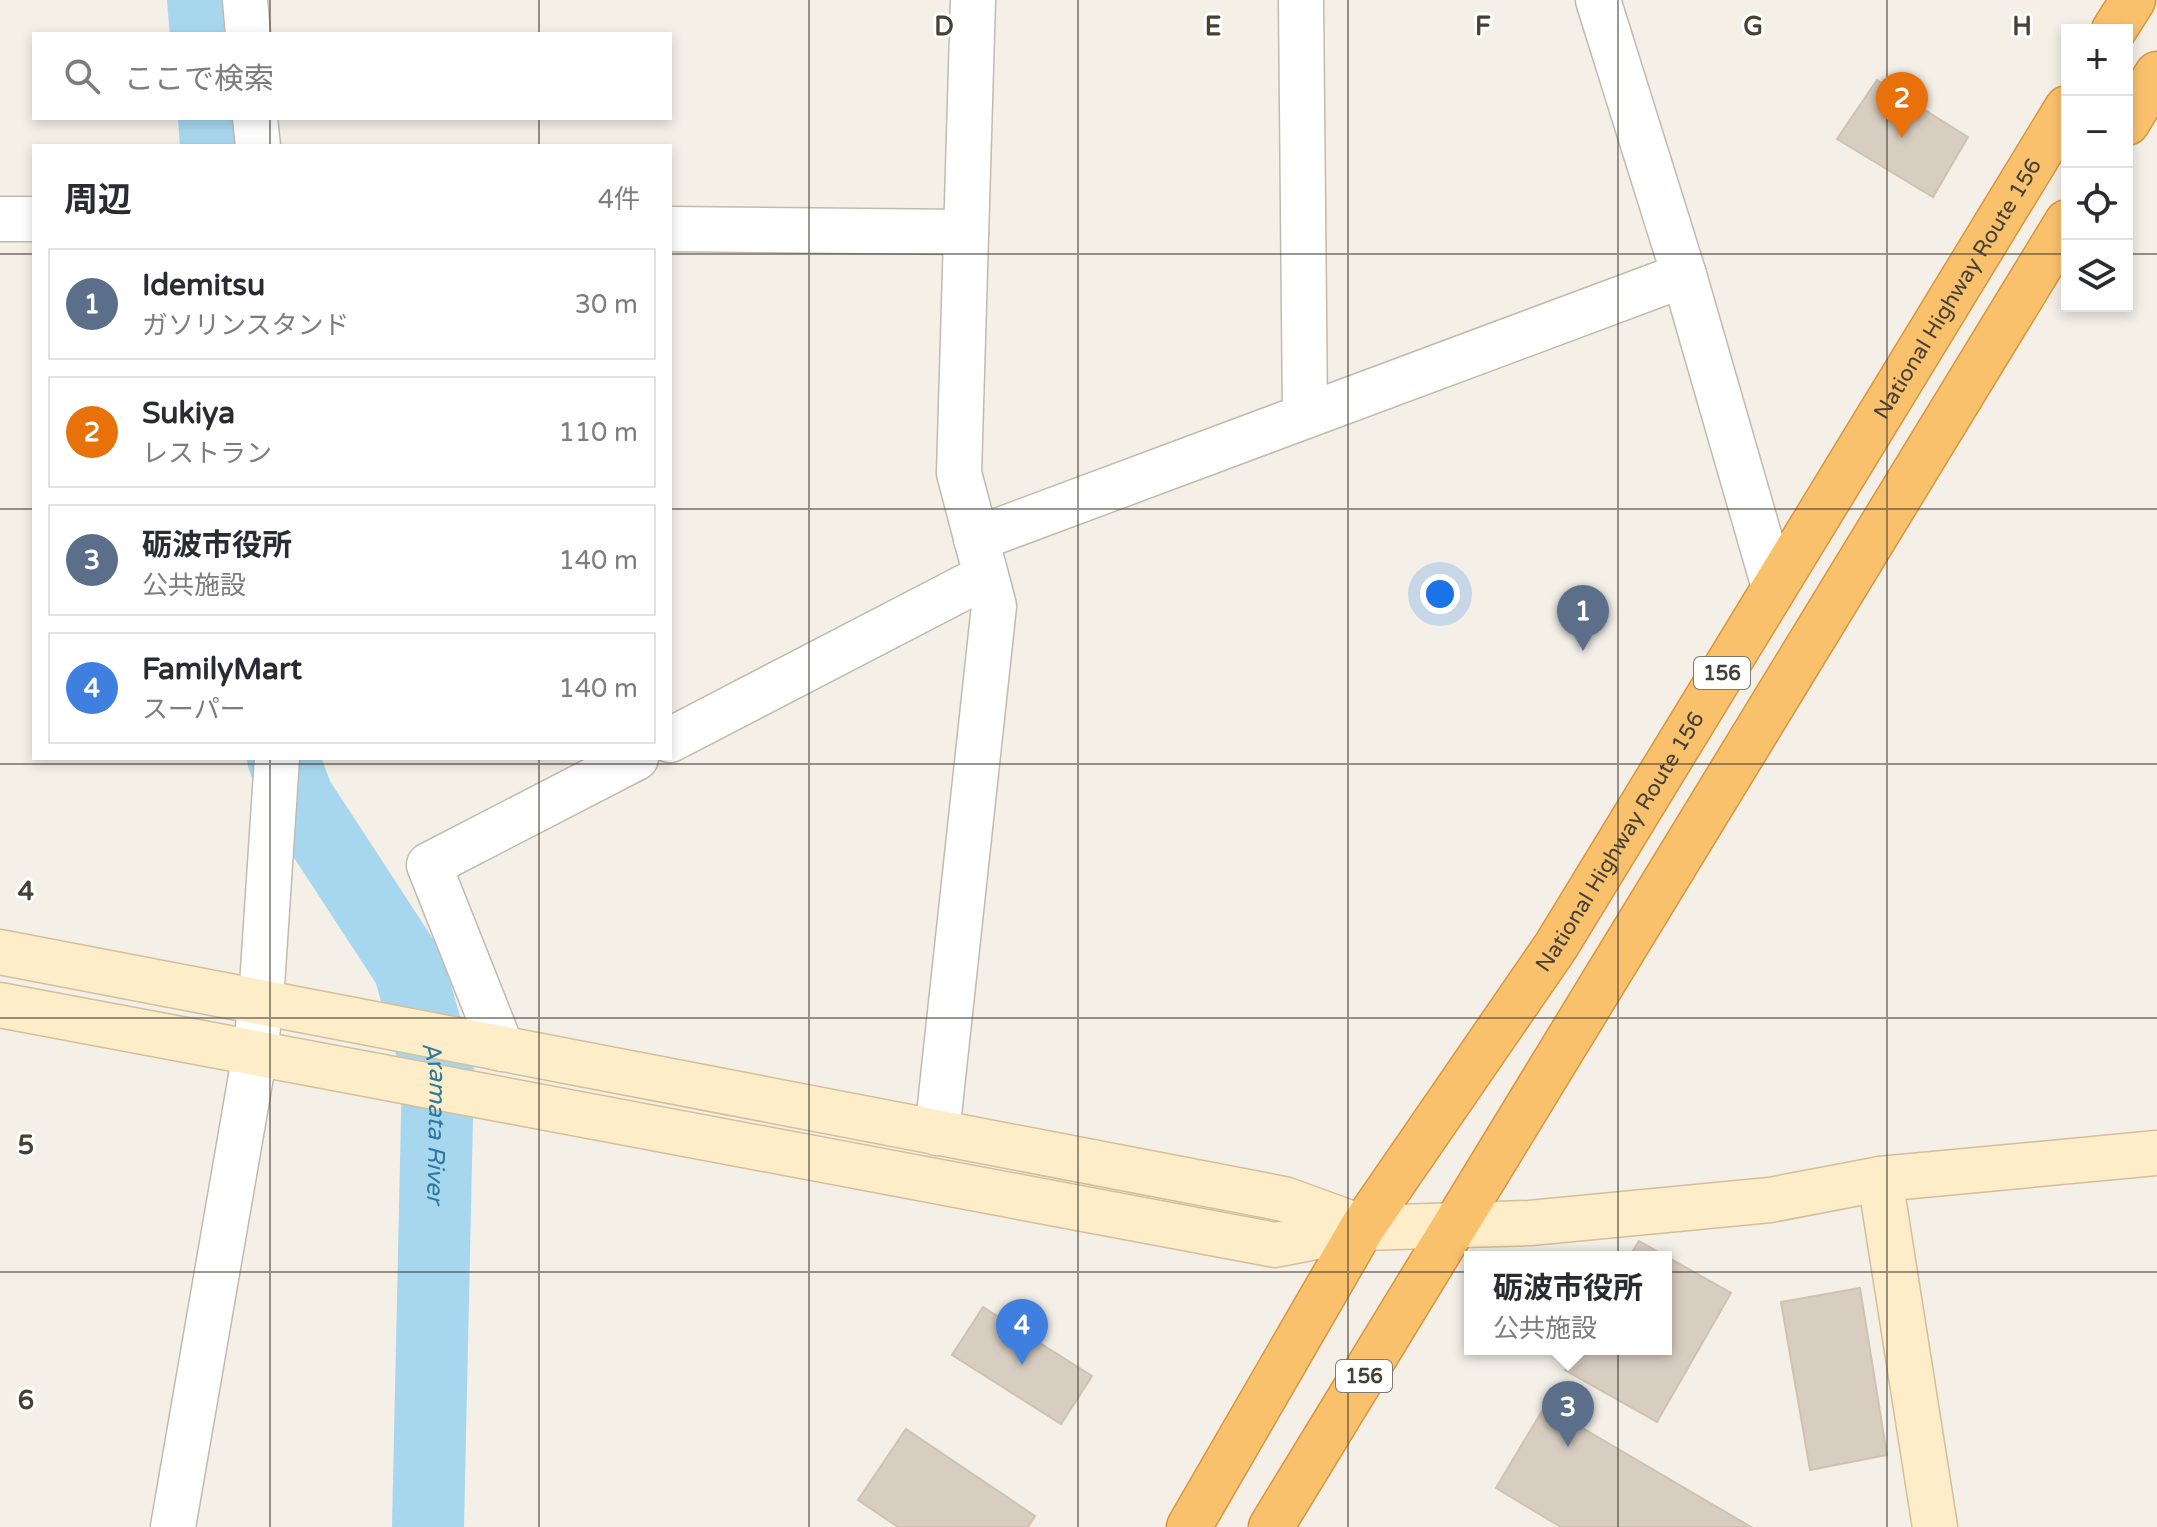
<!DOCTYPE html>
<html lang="ja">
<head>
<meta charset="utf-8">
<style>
  :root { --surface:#fff; --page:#f2f2f3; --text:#2b2b33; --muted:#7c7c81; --line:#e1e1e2; --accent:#f52f1e }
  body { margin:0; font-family:"Varela Round","Noto Sans JP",sans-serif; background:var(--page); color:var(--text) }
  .controls { position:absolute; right:24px; top:24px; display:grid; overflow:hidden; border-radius:0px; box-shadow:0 4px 12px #0003 }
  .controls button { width:72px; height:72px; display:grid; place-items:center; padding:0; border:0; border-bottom:2px solid var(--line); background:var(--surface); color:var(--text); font:40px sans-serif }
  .you { position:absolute; left:1440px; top:594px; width:28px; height:28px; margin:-20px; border:6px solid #fff; border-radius:50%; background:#1a73e8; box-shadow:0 0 0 12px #1a73e833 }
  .badge { display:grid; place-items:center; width:52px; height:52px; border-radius:50%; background:var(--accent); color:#fff; font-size:26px; font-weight:700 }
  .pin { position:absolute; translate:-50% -66px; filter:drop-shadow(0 2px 4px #0008) }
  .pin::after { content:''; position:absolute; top:42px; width:28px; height:24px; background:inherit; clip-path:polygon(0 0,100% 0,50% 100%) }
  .popup { position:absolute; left:1464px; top:1251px; width:208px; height:104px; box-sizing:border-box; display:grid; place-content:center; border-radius:0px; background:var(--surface); filter:drop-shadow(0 2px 6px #0005); font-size:26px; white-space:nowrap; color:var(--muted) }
  .popup b { font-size:30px; color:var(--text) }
  .popup::after { content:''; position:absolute; left:50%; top:100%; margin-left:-16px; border:16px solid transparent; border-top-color:var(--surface) }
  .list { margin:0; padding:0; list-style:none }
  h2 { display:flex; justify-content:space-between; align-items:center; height:104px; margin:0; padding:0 32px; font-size:34px }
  h2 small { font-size:26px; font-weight:400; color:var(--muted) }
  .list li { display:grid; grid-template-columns:52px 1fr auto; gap:24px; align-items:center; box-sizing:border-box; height:112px; margin:0 16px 16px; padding:0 16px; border:2px solid var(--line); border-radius:0px }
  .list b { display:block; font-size:30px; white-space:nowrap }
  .list p { margin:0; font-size:26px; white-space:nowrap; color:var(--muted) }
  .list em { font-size:26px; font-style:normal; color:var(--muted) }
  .icon { flex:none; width:44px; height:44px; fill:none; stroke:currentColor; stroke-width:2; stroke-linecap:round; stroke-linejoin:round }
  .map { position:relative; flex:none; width:2157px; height:1527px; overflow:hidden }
  .search { position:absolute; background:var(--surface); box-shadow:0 4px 12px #0003; left:32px; top:32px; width:640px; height:88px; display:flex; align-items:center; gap:20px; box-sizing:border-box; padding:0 28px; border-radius:0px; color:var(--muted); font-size:30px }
  .panel { position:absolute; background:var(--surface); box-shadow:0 4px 12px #0003; left:32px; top:144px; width:640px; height:616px; border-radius:0px }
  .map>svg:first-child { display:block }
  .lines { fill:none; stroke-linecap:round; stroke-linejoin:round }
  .river { stroke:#a6d7ef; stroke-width:72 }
  .building { fill:#d8cdc1; stroke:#d0c2b1; stroke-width:2 }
  .street-casing { stroke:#c2baae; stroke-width:47 }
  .secondary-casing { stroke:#d3bf99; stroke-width:47 }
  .highway-casing { stroke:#da943c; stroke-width:47 }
  .street { stroke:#fff; stroke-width:44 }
  .secondary { stroke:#fdedc9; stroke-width:44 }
  .highway { stroke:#fac16d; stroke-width:44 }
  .grid { fill:none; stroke:#474037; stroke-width:2; stroke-opacity:0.55 }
  .labels { text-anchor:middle; stroke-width:6; stroke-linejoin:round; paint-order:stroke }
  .shield { fill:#fff; stroke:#7e7973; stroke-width:2 }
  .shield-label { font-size:20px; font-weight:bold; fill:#474037 }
  .street-label { font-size:22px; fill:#474037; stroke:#fff }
  .water-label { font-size:24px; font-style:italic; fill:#2f79a1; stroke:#fff }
  .grid-label { font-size:26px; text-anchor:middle; font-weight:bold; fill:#474037; stroke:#fff; stroke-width:6; stroke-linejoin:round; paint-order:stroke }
</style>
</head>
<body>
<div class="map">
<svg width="2157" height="1527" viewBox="0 0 2157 1527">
  <rect width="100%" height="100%" fill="#f4f0e8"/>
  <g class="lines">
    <g class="river">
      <polyline points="203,0 206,34"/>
      <polyline points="214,118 216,146"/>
      <path id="s1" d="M283,758L298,798L409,968L438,1071L428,1527"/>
    </g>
  </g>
  <g class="building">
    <polygon points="1877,80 1968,137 1933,197 1837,139"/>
    <polygon points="1639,1241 1731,1293 1657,1422 1565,1370 1577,1349 1666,1349 1666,1257 1629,1257"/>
    <polygon points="1860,1288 1887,1455 1810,1470 1781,1302"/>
    <polygon points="983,1307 1092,1376 1061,1424 952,1355"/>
    <polygon points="1545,1406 1751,1527 1561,1527 1549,1520 1496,1488"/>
    <polygon points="906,1429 1035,1516 1028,1527 898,1527 858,1500"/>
  </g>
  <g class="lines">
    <defs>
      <g id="street">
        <polyline points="245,0 248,34"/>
        <polyline points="1301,0 1305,416"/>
        <polyline points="255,118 258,146"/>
        <polyline points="0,219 34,219"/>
        <polyline points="670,229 966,232"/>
        <polyline points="1684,275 1774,587"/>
        <polyline points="976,539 1684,275 1598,0"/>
        <polyline points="670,740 986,576"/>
        <polyline points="502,1049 429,865 636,758"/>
        <polyline points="937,1133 994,606 959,473 973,0"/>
        <polyline points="173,1527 255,1053 261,1001 277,758"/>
      </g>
      <g id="secondary">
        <polyline points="0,952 1284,1199 1361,1227"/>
        <polyline points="0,1005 1275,1245 1362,1228 1530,1223 1770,1200 1880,1179 2157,1153"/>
        <polyline points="1880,1179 1935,1527"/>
      </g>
      <g id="highway">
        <polyline points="2114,30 2133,0"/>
        <polyline points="2127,123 2157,74"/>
        <path id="s2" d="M1189,1527L1362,1228L1556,946L2067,108"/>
        <polyline points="1271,1527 2067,222"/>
      </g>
    </defs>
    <use href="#street" class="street-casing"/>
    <use href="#secondary" class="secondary-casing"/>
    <use href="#highway" class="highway-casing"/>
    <use href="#street" class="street"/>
    <use href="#secondary" class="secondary"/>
    <use href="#highway" class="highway"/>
  </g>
  <path class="grid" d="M270,0V34M539,0V34M809,0V1527M1078,0V1527M1348,0V1527M1618,0V1527M1887,0V1527M270,118V146M539,118V146M0,254H34M670,254H2067M2127,254H2157M0,509H34M670,509H2157M270,758V1527M539,758V1527M0,764H2157M0,1018H2157M0,1272H2157"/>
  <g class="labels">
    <g class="shield">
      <rect x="1694" y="657" width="56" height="32" rx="6"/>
      <rect x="1336" y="1360" width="56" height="32" rx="6"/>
    </g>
    <g class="shield-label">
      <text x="1722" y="680">156</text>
      <text x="1364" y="1383">156</text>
    </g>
    <g class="street-label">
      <text dy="8" stroke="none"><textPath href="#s2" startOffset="1458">National Highway Route 156</textPath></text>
      <text dy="8" stroke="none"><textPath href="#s2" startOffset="810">National Highway Route 156</textPath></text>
    </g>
    <g class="water-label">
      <text dy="8" stroke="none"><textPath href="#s1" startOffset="404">Aramata River</textPath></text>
    </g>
  </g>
  <g class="grid-label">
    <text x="944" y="35">D</text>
    <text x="1213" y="35">E</text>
    <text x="1483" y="35">F</text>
    <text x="1753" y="35">G</text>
    <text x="2022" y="35">H</text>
    <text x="26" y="900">4</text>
    <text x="26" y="1154">5</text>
    <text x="26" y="1409">6</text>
  </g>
</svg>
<div class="controls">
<button>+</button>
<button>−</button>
<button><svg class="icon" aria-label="locate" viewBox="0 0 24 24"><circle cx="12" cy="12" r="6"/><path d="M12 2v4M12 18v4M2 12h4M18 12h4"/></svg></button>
<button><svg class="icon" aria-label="layers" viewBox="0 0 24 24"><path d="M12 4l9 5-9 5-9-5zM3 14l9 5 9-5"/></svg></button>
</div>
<div class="you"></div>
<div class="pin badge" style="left:1583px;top:651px;background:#5c6f8a">1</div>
<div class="pin badge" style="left:1902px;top:138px;background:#e8710a">2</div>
<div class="pin badge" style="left:1568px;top:1447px;background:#5c6f8a">3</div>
<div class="popup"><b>砺波市役所</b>公共施設</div>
<div class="pin badge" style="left:1022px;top:1365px;background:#3f7fe0">4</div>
<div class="search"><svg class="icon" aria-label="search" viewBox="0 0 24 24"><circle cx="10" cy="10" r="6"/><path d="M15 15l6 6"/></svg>ここで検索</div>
<section class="panel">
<h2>周辺<small>4件</small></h2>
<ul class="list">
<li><span class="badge" style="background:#5c6f8a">1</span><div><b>Idemitsu</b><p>ガソリンスタンド</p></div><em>30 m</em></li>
<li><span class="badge" style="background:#e8710a">2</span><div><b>Sukiya</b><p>レストラン</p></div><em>110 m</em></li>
<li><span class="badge" style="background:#5c6f8a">3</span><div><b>砺波市役所</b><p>公共施設</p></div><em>140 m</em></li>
<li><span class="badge" style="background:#3f7fe0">4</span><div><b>FamilyMart</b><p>スーパー</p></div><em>140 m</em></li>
</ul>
</section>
</div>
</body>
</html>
